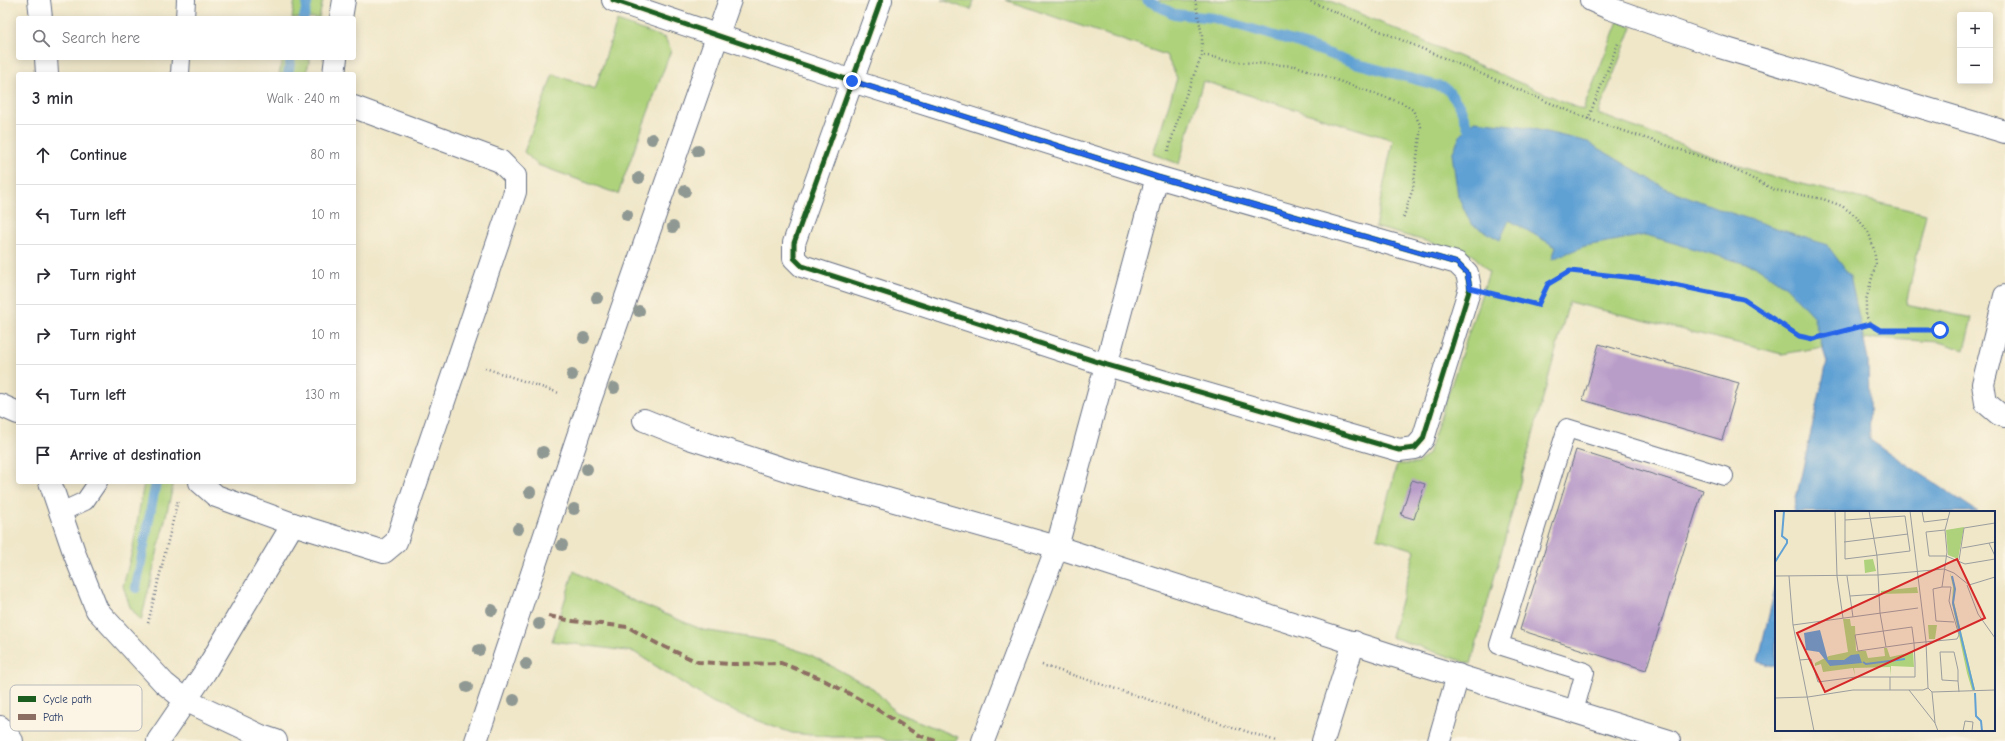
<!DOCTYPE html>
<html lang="en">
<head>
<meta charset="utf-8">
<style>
  :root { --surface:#fff; --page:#f2f2f3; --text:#2b2b33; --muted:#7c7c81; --line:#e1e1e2 }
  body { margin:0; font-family:"Comic Neue",sans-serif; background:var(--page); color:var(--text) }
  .controls { position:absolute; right:12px; top:12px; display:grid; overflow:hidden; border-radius:4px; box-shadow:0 2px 10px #0003 }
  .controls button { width:36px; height:36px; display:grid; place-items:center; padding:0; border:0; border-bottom:1px solid var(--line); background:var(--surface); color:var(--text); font:20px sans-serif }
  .stop { position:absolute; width:12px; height:12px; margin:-9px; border:3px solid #2563eb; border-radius:50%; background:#fff }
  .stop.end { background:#2563eb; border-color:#fff; box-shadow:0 1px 4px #0008 }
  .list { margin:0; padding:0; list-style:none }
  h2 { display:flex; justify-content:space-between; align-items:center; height:52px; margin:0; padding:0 16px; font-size:17px }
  h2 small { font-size:13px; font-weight:400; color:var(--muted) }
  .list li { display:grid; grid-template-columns:26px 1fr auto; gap:12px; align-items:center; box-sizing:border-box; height:60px; padding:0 16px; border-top:1px solid var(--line) }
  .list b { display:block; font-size:15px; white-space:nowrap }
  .list em { font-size:13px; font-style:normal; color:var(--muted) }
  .icon { flex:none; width:22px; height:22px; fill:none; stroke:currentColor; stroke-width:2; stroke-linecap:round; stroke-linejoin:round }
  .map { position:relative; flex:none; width:2005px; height:741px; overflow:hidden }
  .search { position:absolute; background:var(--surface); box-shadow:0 2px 10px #0003; left:16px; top:16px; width:340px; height:44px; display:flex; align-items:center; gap:10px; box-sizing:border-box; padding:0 14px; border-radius:4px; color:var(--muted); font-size:15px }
  .panel { position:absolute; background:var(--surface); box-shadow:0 2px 10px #0003; left:16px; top:72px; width:340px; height:412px; border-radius:4px }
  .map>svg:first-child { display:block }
  .green { fill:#aed27b; stroke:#64806c }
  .water { fill:#61a1d4; stroke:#3e6899 }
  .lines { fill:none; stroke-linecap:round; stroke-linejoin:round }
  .stream { stroke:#61a1d4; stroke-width:10 }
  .building { fill:#b99dc9 }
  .lane-casing { stroke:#666f83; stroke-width:20 }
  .street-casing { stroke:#666f83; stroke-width:24 }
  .secondary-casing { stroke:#666f83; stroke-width:24 }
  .path { stroke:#666f83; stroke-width:2.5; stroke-dasharray:1 3; stroke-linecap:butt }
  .lane { stroke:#fff; stroke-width:18 }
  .street { stroke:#fff; stroke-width:22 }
  .secondary { stroke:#fff; stroke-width:22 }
  .quiet { stroke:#8d6e63; stroke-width:4; stroke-dasharray:8 4; stroke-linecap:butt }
  .cycleway-casing { stroke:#fcf5e5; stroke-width:8 }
  .cycleway { stroke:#1b5e20; stroke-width:5 }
  .tree { fill:#8f9892 }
  .route { stroke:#2563eb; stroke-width:5 }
  .inset-river { fill:none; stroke:#61a1d4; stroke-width:2 }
  .inset-road { fill:none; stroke:#9b9d9e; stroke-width:1 }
  .view { fill:#d62828; fill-opacity:0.15; stroke:#d62828; stroke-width:2 }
  .inset-edge { fill:none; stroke:#1b2f5e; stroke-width:2 }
  .key { fill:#fcf5e5; stroke:#b8babc; stroke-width:1 }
  .key-label { font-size:11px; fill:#1b2f5e }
</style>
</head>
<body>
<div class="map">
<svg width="2005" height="741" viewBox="0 0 2005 741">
  <rect width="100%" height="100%" fill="#fcf5e5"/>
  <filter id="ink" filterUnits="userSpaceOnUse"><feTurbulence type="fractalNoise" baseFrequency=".025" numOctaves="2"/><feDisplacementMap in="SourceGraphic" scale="8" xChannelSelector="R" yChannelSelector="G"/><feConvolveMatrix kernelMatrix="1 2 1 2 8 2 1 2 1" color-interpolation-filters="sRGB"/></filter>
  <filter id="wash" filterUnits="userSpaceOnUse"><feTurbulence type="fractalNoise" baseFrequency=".012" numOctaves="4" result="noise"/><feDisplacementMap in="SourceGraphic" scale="16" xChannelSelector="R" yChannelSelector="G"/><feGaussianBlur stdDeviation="0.9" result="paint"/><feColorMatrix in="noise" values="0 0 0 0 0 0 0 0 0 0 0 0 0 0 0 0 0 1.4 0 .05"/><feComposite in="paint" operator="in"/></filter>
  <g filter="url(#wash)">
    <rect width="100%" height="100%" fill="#f0e7c9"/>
    <g class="green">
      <polygon points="295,0 323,0 319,18 292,18"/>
      <polygon points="942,0 974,0 971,10"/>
      <polygon points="1005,0 1328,0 1583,110 1618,21 1632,27 1598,114 1765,175 1926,214 1906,304 1972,318 1964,350 1939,342 1876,338 1782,354 1569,302 1471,664 1391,637 1415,550 1377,538 1397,464 1417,464 1428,454 1489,272 1472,254 1375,227 1393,140 1203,81 1179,164 1153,154 1177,78 1166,55"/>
      <polygon points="617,21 665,38 671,50 618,194 538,165 524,152 553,74 595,89"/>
      <polygon points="283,58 310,58 306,74 279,74"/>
      <polygon points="144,482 174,482 141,621 130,607 123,586 132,552"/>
      <polygon points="574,571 613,592 703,630 770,641 809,654 874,689 895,712 958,737 956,741 888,741 879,737 832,737 792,733 744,716 712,702 634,652 552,641"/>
    </g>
    <g class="water">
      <polygon points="1475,121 1521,126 1588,142 1665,188 1728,212 1827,245 1850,276 1868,360 1870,440 1978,512 1793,512 1827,362 1813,316 1786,287 1757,267 1646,235 1585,246 1552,259 1556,247 1509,220 1500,240 1471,224 1458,196 1452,154 1461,134"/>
      <polygon points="1776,585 1776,667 1758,662"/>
    </g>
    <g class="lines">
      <g class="stream">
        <polyline points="1147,0 1174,14 1214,18 1296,42 1355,63 1446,88 1460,106 1468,128"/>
        <polyline points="304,18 308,0"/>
        <polyline points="288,74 291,58"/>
        <polyline points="136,588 156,482"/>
      </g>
    </g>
    <g id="blocks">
      <g class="building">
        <polygon points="1599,344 1739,383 1722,440 1583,400"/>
        <polygon points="1576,450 1703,490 1646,670 1520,630"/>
        <polygon points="1412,480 1425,484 1414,519 1401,515"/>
      </g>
    </g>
  </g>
  <g filter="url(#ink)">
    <use href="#blocks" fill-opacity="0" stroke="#666f83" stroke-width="1"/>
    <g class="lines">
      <defs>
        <g id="lane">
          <polyline points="185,18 186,0"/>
          <polyline points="180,74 181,58"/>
          <polyline points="59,513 85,501 98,482"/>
          <polyline points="1574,711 1585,672 1499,645 1567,428 1724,476"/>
        </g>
        <g id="street">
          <polyline points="39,0 41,18"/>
          <polyline points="613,0 852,81 1157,177 1457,263 1467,273 1470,288 1423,439 1415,448 1399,450 1107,365 802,266 794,258 794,243 881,0"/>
          <polyline points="1591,0 1609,8 1720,47 2005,132"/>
          <polyline points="341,18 344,0"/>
          <polyline points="46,58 47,74"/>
          <polyline points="334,74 336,58"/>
          <polyline points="2005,296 1983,384 1986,403 1999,414 2005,416"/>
          <polyline points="0,405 18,413"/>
          <polyline points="644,420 686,437 799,474 1057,547 1391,655 1669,741"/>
          <polyline points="50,482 75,555 97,610"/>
          <polyline points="200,482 216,496 293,524 384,552 396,542 515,192 515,176 500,161 354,107"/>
          <polyline points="0,727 12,741"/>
          <polyline points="158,741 205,672 293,524"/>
          <polyline points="983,741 1057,547 1157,177"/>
          <polyline points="1323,741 1354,642"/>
          <polyline points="1439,741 1458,675"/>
        </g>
        <g id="secondary">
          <polyline points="97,610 164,683 185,700 261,736 276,741"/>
          <polyline points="476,741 589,403 730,0"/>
        </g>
      </defs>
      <use href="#lane" class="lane-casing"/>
      <use href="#street" class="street-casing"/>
      <use href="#secondary" class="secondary-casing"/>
      <g class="path">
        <polyline points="1195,0 1202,35 1202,55"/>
        <polyline points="1307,0 1588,119 1723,164 1775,190 1823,199 1842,206 1857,217 1869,233 1874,250 1876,263 1866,300 1866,315 1870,324 1880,330 1940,330"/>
        <polyline points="1588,119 1619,41"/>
        <polyline points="1168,151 1182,105 1202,55 1239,62 1296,66 1402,103 1413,110 1421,127 1413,188 1403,219"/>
        <polyline points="1498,295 1538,305 1548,284 1570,271 1644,279 1743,299 1799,336 1813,339 1870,324"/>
        <polyline points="485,368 559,393"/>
        <polyline points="148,623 178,500"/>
        <polyline points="1042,665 1276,741"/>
      </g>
      <use href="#lane" class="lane"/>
      <use href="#street" class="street"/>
      <use href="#secondary" class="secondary"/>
      <polyline class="quiet" points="548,616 573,621 628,627 658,644 698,662 733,664 781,663 820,678 870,705 918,735 936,741"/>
      <defs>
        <polyline id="cycleway" points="613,0 852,81 1157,177 1457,263 1467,273 1470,288 1423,439 1415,448 1399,450 1107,365 802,266 794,258 794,243 881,0"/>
      </defs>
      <use href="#cycleway" class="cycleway-casing"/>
      <use href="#cycleway" class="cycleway"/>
    </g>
    <g class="tree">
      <circle cx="652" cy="139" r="6"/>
      <circle cx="698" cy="151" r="6"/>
      <circle cx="639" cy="178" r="6"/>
      <circle cx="685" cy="191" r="6"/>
      <circle cx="627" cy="215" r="6"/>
      <circle cx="673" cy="227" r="6"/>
      <circle cx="597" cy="298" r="6"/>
      <circle cx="639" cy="311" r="6"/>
      <circle cx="584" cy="338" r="6"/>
      <circle cx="572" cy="375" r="6"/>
      <circle cx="614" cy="388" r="6"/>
      <circle cx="543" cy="452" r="6"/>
      <circle cx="587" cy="469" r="6"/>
      <circle cx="530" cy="492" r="6"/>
      <circle cx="574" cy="509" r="6"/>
      <circle cx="518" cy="529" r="6"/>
      <circle cx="562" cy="545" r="6"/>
      <circle cx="492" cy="610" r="6"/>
      <circle cx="539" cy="624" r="6"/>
      <circle cx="479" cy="650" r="6"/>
      <circle cx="526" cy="664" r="6"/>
      <circle cx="467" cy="687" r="6"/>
      <circle cx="514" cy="700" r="6"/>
    </g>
  </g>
  <g class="lines" filter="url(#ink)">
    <polyline class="route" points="852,81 1157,177 1457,263 1467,273 1470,288 1538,305 1548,284 1570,271 1644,279 1743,299 1799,336 1813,339 1870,324 1880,330 1940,330"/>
  </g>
  <g transform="translate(1775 511)">
    <rect width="220" height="220" fill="#f0e7c9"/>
    <path d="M189,16L183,48L173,44L171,19ZM98,48L101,60L90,62L89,49ZM175,62L180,74L179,91L200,179H197L192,162L177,92L178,76ZM142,76L143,82L106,83V80ZM68,108H75L76,115H80L81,140H91L93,147L110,145L109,137H112L115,146L138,141L139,156L116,155V165L115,156L79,157L80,165L78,157L48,161L46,153L40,155V152L54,145L73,141ZM153,114H162L160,128H154Z" fill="#aed27b"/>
    <path d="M45,119L53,149H69L76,144L84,143L87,152L55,155L44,141L31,139L29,122Z" fill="#61a1d4"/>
    <path class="inset-river" d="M0,51L12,32V29L7,25L9,0M177,65L180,78L178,92L199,179M88,151L91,153L130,148M200,182L201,205L206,210L207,220"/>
    <path class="inset-road" d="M60,0L62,65L68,107M70,0V48L135,40L130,5L70,9M94,0L102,45L105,102L111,136M135,0L151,131L153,177M147,0L149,11L173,8M170,19L151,21L154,45H171L190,53L220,48M69,31L133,23M214,32L220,45M187,37L220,31M184,49L189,17L220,12M0,65L103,64L169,58L179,62L194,74L220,66M14,65L18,114L39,220M72,65L78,106M192,74L203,103L220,127M167,76L172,41L170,19L175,0M75,85L103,83M18,114L143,97M25,149L36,148L43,171L81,166H140V152L139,132L137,117V116L80,124L83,140L139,132L182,128L184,124L174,90L176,76H167L158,78L161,110L179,111M183,170L167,169L165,141H179L183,159V170L184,181M153,177L157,181L220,179M115,179V166M134,179L160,212L163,220M157,181L160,212M0,187L33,186L78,179H148L153,177M188,220L190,210L198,211L197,220"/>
    <path class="view" d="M182,48L210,107L50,181L22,122Z"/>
    <rect width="220" height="220" class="inset-edge"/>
  </g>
  <rect x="10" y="685" width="132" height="46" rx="6" class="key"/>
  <rect x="18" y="696" width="18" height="6" fill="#1b5e20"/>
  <rect x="18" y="714" width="18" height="6" fill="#8d6e63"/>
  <g class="key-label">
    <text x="43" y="703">Cycle path</text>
    <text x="43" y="721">Path</text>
  </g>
</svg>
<div class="controls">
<button>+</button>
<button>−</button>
</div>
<div class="stop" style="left:1940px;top:330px"></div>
<div class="stop end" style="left:852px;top:81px"></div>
<div class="search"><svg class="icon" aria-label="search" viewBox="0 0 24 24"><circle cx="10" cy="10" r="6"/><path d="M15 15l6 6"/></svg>Search here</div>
<section class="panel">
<h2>3 min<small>Walk · 240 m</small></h2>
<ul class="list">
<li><svg class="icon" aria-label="ahead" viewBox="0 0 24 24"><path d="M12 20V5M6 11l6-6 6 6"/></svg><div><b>Continue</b></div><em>80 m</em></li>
<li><svg class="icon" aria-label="left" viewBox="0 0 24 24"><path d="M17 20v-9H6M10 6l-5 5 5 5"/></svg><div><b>Turn left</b></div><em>10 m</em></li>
<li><svg class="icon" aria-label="right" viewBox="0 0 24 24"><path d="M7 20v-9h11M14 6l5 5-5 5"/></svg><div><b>Turn right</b></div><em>10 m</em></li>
<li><svg class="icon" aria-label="right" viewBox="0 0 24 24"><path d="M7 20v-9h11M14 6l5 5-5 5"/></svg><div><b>Turn right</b></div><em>10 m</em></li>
<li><svg class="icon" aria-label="left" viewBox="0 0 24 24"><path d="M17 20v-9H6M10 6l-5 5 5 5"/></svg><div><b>Turn left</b></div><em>130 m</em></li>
<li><svg class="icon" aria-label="arrive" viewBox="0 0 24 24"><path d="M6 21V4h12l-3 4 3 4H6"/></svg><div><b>Arrive at destination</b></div></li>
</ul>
</section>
</div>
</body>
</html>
